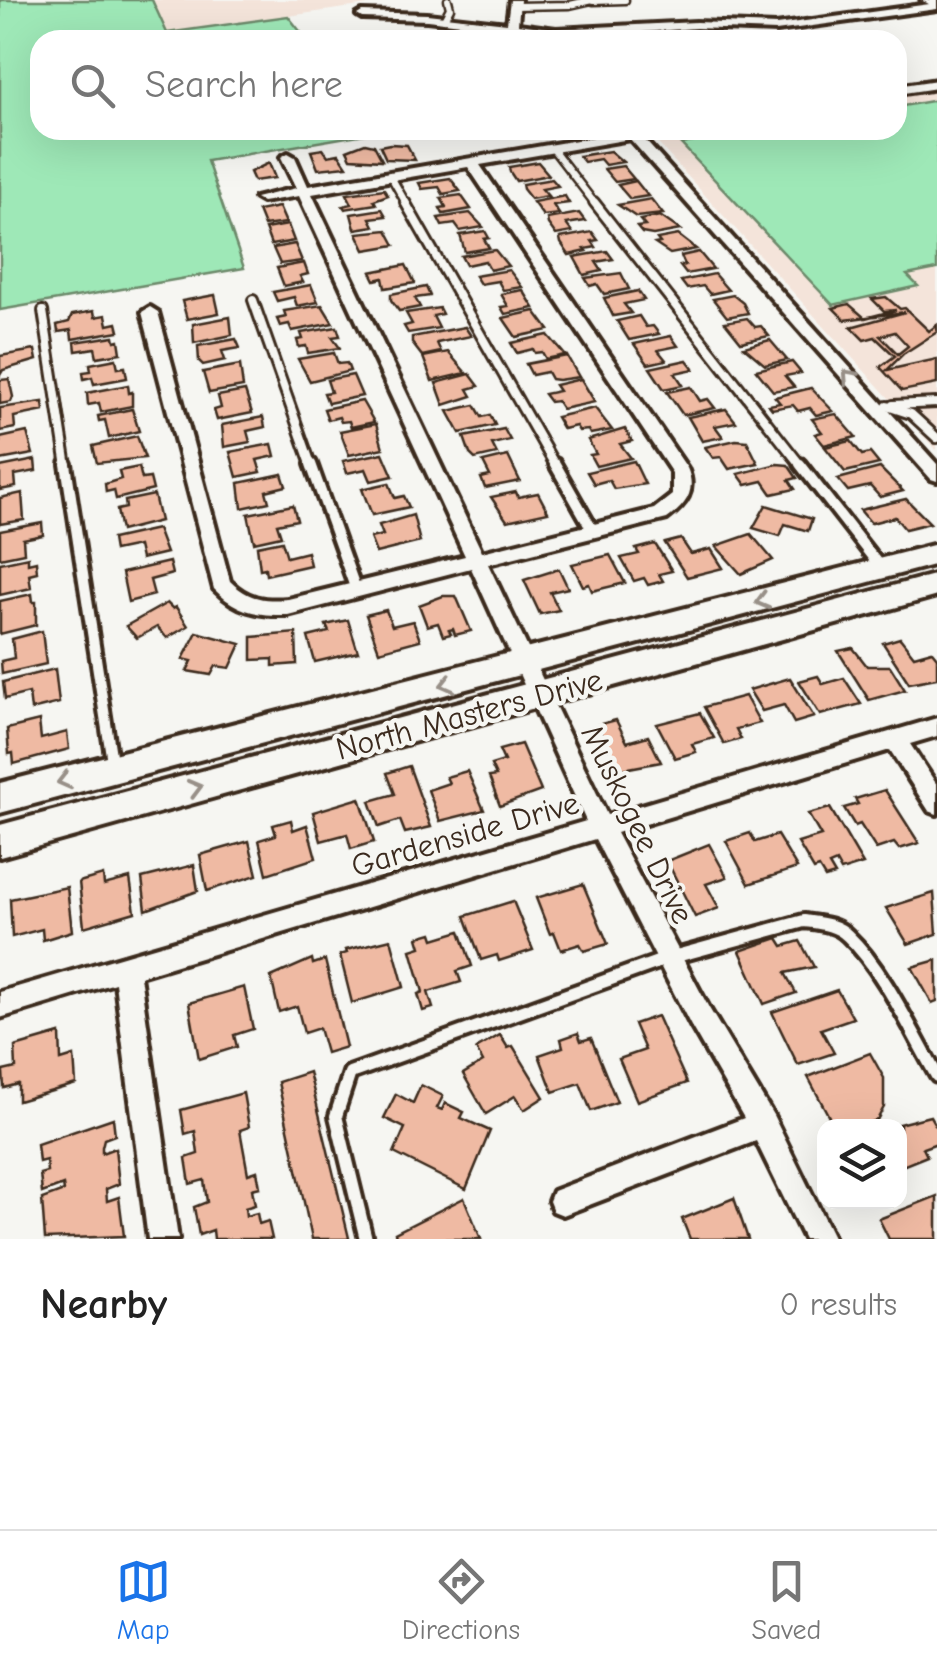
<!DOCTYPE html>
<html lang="en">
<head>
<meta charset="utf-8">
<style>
  :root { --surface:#fff; --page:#f2f2f2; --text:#222; --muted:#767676; --line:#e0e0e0; --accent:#1a73e8 }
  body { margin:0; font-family:"Comic Neue",sans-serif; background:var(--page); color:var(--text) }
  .controls { position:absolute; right:30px; bottom:30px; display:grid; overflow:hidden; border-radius:20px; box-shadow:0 10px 40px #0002 }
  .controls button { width:90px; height:90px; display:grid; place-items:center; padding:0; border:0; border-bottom:2px solid var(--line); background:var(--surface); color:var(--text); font:50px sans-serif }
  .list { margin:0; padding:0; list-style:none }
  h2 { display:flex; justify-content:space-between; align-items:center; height:130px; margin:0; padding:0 40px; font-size:42px }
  h2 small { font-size:32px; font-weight:400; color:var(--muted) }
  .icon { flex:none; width:55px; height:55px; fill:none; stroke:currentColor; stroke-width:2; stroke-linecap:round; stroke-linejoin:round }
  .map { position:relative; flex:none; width:937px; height:1239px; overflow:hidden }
  .search { position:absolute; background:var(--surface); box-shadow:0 10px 40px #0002; left:30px; right:30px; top:30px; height:110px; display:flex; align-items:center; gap:25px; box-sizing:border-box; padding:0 35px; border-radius:30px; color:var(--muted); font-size:38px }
  .sheet { height:290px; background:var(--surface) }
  nav { display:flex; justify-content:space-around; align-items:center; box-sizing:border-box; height:140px; border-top:2px solid var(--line); background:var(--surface); font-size:28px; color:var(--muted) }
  nav a { display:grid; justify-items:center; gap:5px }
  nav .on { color:var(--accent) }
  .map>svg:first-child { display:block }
  .built { fill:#f4e4da }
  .green { fill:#9ee8b7; stroke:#6c896a; stroke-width:2.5 }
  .building { fill:#efbaa3; stroke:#3b2a1e; stroke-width:2.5; fill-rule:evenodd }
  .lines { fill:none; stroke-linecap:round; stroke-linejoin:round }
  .service-far3-casing { stroke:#3b2a1e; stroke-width:11 }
  .service-far2-casing { stroke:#3b2a1e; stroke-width:14 }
  .service-far1-casing { stroke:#3b2a1e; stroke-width:18 }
  .service-casing { stroke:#3b2a1e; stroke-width:20 }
  .minor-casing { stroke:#3b2a1e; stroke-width:8 }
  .tertiary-casing { stroke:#3b2a1e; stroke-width:7 }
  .secondary-casing { stroke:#3b2a1e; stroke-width:8 }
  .service-far3 { stroke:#f6f6f2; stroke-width:6 }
  .service-far2 { stroke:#f6f6f2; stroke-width:8 }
  .service-far1 { stroke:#f6f6f2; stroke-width:10 }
  .service { stroke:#f6f6f2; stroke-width:12 }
  .minor { fill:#f6f6f2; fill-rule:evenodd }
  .tertiary { fill:#f6f6f2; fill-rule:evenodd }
  .secondary { fill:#f6f6f2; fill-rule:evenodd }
  .oneway { stroke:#989088 }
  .labels { text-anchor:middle; stroke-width:9; stroke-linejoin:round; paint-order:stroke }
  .street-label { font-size:32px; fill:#3b2a1e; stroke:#f6f6f2 }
</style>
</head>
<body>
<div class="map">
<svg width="937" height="1239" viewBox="0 0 937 1239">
  <rect width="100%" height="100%" fill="#f6f6f2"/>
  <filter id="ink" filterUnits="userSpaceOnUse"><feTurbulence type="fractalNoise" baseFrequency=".01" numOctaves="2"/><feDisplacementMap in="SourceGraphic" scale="20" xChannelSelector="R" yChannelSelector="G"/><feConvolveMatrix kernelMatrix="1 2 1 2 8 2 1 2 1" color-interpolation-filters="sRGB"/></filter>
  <g filter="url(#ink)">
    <g class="built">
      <polygon points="152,0 363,0 367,5 166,33"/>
      <polygon points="937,89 937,451 653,138 699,130 897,130 897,96"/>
    </g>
    <g class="green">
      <polygon points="0,0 152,0 167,33 288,16 307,40 40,40 40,130 388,130 207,161 244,268 0,310"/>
      <polygon points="937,100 937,269 907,275 918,286 833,305 681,144 764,130 897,130 897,107"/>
    </g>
    <g class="building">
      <polygon points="365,143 374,145 382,160 351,158 347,150"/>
      <polygon points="390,144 407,145 415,160 386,159 380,146"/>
      <polygon points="323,149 328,156 339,154 347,166 318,169 311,151"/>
      <polygon points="610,151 623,162 605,165 600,159 584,162 579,156"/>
      <polygon points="538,162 549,175 516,181 510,172 509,167"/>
      <polygon points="269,163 275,178 254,181 250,172"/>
      <polygon points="623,166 634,179 615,182 604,169"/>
      <polygon points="450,178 460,191 443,194 439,187 422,189 419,183"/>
      <polygon points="552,179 558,186 542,189 548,196 531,199 523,189 522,184"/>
      <polygon points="636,181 648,196 630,199 618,185"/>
      <polygon points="384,189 388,195 374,200 376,204 345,209 343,206 352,204 347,194"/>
      <polygon points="461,195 471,209 443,214 440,208 446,207 441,198"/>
      <polygon points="565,196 569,203 553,205 559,214 543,216 533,202"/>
      <polygon points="651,199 663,214 636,217 618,205"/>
      <polygon points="279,207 286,223 264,226 258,211"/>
      <polygon points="382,209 386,216 370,218 374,226 355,229 351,214"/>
      <polygon points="470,213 483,227 460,231 455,224 442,226 438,218"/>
      <polygon points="579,213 585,221 566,224 572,232 556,235 548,224 547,219"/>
      <polygon points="660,216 680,230 653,235 642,233 637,227 645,226 640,220"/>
      <polygon points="288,225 294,241 271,245 265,229"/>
      <polygon points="387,230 395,245 365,250 357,233"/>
      <polygon points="485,231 489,238 484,239 489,248 465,252 460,235"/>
      <polygon points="592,232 598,240 592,241 596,247 585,249 587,251 569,255 561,243 560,238"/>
      <polygon points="678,235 696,249 670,254 655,244 660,243 657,239"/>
      <polygon points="295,244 302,261 280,264 273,248"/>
      <polygon points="495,250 508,266 490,270 485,261 466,265 461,256"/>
      <polygon points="607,251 613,259 596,262 602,271 584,275 574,257"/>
      <polygon points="699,252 713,269 686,274 680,266 685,265 681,256"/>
      <polygon points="304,263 308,274 300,276 303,282 284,286 277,268"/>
      <polygon points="406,265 415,283 385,288 383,278 375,280 371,272"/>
      <polygon points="509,270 522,287 503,290 498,281 480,284 475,276"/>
      <polygon points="621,273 629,289 604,294 597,284 590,286 585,278"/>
      <polygon points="714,274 728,290 710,294 703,286 687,289 681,281"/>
      <polygon points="311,285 318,302 297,306 294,297 277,301 273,292"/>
      <polygon points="426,287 430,296 415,298 420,307 399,311 391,300 391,294"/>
      <polygon points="523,290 534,308 505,314 501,307 508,306 501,294"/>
      <polygon points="638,291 644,300 624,304 631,313 613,316 604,298"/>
      <polygon points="215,295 219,313 187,319 182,301"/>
      <polygon points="733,295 743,303 748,313 727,317 713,299"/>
      <path d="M886,297L900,309L905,308L929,331L937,325V332L903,354L887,370L937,359V384L902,391L880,367L895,356L875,337L864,340L851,327L905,312L845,320L833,308L849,304L865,318L896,310L884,311L872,299ZM895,332L908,346L898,354L880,336Z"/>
      <polygon points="322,305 333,323 292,331 289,324 280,326 277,319 286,317 284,311"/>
      <polygon points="439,308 442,314 433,316 439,328 408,333 404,326 412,324 406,313"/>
      <polygon points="94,311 95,317 106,315 108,325 117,323 119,331 72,339 71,330 58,332 57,325 69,322 72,315"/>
      <polygon points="535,311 549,330 516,337 503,318"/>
      <polygon points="639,316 646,327 653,326 659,334 629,340 617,321"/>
      <polygon points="230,317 232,335 194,343 193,324"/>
      <polygon points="747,318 755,327 761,326 769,336 741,342 725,322"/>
      <polygon points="337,327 340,336 332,337 340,348 308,353 306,346 299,347 297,340 303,339 301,333"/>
      <polygon points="465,327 471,336 437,343 441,352 422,356 412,343 412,337"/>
      <polygon points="548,335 565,355 546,359 542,352 535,353 533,349 517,353 511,343"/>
      <polygon points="114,336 115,341 119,340 121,353 97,357 95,348 76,351 75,342"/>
      <polygon points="671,336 678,346 658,350 666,360 648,364 634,344"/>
      <polygon points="236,339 240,348 222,351 225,360 203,365 199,361 198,346"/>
      <polygon points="770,340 787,360 765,365 744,347"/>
      <polygon points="35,350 37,360 3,370 0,375 0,356"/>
      <polygon points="448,352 466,373 432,381 423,357"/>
      <polygon points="334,353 338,364 347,363 350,371 310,381 298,359"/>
      <polygon points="567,356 579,377 558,380 551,379 547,372 532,375 526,364"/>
      <polygon points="116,359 118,368 125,367 127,378 94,384 92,377 84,379 83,372 91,371 90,364"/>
      <polygon points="687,360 694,369 675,373 683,385 664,389 650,368"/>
      <polygon points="792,362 801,373 785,376 794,387 773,391 756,370"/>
      <polygon points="240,365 243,387 209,393 203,372"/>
      <polygon points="470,374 479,386 468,389 472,396 444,405 436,383"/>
      <polygon points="353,375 362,396 328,403 324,393 331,392 327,380"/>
      <polygon points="9,379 13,397 11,402 0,404 0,380"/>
      <polygon points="581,379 595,402 562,409 557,401 550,402 544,394 559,391 555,385"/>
      <polygon points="128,385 129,393 132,392 132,406 101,412 99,403 88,405 87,393"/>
      <polygon points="691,387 700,401 708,399 715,408 683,415 667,392"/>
      <polygon points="811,388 833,411 816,415 810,408 798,411 793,405 772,409 769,405 780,403 775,397"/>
      <polygon points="245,391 252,413 217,420 214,410 221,408 218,396"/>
      <polygon points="362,401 374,422 351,427 349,421 341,422 339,417 328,420 324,409"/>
      <polygon points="43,402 44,411 14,417 15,428 0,431 0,408"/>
      <polygon points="475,405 482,417 490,415 495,425 460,433 448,411"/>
      <polygon points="595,408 612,430 590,434 588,430 579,431 576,426 563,429 556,417"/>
      <polygon points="132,409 139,431 109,438 105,420 99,421 98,416"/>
      <polygon points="726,409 736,422 715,426 723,437 702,441 688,417"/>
      <polygon points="836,414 856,437 824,445 815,434 822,432 812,419"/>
      <polygon points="263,417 265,427 247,431 250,442 224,447 222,425"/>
      <polygon points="376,424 383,448 349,455 340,431"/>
      <polygon points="504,429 510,440 492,444 497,454 475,459 470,454 464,437"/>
      <polygon points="625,429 632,441 620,444 631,458 596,466 590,455 596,454 588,440"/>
      <polygon points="27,432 33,454 0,460 0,438"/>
      <polygon points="137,436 145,458 97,463 93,446"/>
      <polygon points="736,440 747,441 758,463 729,469 721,457 713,458 705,447"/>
      <polygon points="851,441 862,455 870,453 879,464 845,472 825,447"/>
      <polygon points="272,444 275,456 257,460 261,472 237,477 230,452"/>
      <polygon points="383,453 393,476 371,481 366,469 347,473 343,461"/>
      <polygon points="508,456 520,481 485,488 481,478 490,476 483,462"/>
      <polygon points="35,460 36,471 15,475 16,487 0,490 0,467"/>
      <polygon points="634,461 645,484 614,489 609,480 594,484 587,472"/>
      <polygon points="777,464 788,465 797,478 789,480 795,489 772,494 763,481 746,485 738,474"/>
      <polygon points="139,467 142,479 150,478 153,490 116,499 114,490 106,492 105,484 121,479 119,471"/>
      <polygon points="880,468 903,491 880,497 870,486 848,491 838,479"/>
      <polygon points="282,474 286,486 266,491 269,502 242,508 239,483"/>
      <polygon points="389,483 395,498 404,496 409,507 372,515 362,489"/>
      <polygon points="516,492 518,497 538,493 548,512 507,521 491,497"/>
      <polygon points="22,493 24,520 0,524 0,498"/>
      <polygon points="154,495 160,521 121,531 117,510 126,508 125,501"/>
      <polygon points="906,499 930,523 905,529 895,517 871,523 860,510"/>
      <polygon points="293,505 297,520 277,524 281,536 254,542 248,514"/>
      <polygon points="766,505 812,519 808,531 785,524 780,536 753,528"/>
      <polygon points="413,515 420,542 376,553 370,538 383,535 379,525"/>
      <polygon points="42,523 43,535 23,539 24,553 0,558 0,531"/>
      <polygon points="157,529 166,553 141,559 138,546 114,551 112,539"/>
      <polygon points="751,534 773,560 741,574 716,546"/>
      <polygon points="681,539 691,554 711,549 723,568 687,577 665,543"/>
      <polygon points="282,541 287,557 307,552 310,565 266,575 265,568 260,569 257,546"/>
      <polygon points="655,544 672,571 659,574 663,581 648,585 644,578 634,581 621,558 639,554 636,549"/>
      <polygon points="610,555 625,583 592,591 589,584 583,586 572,564"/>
      <polygon points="28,557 28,563 36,561 37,572 29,574 31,588 0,595 0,563"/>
      <polygon points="169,562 172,574 150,580 154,595 128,602 122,573"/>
      <polygon points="559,569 568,588 550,592 559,610 540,614 524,580"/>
      <polygon points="32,594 33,602 36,602 36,625 0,634 0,601"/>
      <polygon points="443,596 456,596 471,631 455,635 453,629 449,630 451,634 443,636 438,623 427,626 419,605"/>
      <polygon points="167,603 173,609 176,607 188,626 167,638 157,627 137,638 126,626"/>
      <polygon points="386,610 392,626 413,621 420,640 379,651 366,615"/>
      <polygon points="348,620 358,652 315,662 308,637 329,632 326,625"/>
      <polygon points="42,631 46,664 2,674 1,661 14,658 12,639"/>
      <polygon points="197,632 241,644 230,668 216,666 211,675 187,671 192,661 183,659"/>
      <polygon points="296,633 297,664 273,666 273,659 252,660 252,637"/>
      <polygon points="900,638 914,656 932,651 937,657 937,678 909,683 883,643"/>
      <polygon points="853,648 867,666 890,666 905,690 869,700 838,651"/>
      <polygon points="55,669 59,703 31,710 29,693 5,699 3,682"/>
      <polygon points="818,676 823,684 844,678 861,704 820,715 799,681"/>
      <polygon points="790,678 814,717 794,723 784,705 762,711 749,690"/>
      <polygon points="745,696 760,723 736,729 741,739 724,744 704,707"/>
      <polygon points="700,713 714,738 692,744 696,752 675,758 657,724"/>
      <polygon points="616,720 627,742 648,736 661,762 618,770 597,725"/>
      <polygon points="39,721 41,739 67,732 69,749 14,764 13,753 9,754 7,729"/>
      <polygon points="521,744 541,791 500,806 489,777 496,776 491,765 504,761 499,750"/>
      <polygon points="409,766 431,827 405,833 400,820 379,827 370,801 395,794 387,773"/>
      <polygon points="467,771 484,810 440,821 428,790 449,783 446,777"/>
      <polygon points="885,790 919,843 899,849 894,843 876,849 860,824 855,826 844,808 858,804 855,799"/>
      <polygon points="360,798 374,842 351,849 347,834 321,841 313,812"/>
      <polygon points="830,808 863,864 841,871 836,862 829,865 835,875 825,878 819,868 814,870 798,843 821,836 808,814"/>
      <polygon points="291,820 293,830 307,825 316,858 267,874 259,840 276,835 273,825"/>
      <polygon points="750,833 755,842 777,835 797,868 749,884 726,841"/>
      <polygon points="249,841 257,875 207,891 200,855"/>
      <polygon points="709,844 727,877 706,884 719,908 695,917 667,861"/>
      <polygon points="194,865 198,891 146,910 142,878"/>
      <polygon points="103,875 104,885 130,878 135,912 84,927 79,882"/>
      <polygon points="583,884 608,944 584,951 580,944 561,950 554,932 550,934 536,898"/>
      <polygon points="67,887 72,931 43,940 42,929 12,937 10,899"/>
      <polygon points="934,893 937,934 908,944 886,908"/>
      <polygon points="513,901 533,950 499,961 497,955 481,960 465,916"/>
      <polygon points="460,931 472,966 457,971 461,982 428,992 433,1008 423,1011 418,994 423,992 411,950 421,947 418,937 432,933 434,939"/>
      <polygon points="778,938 783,946 800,941 814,967 785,973 796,993 764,1004 740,951"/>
      <polygon points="391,939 404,987 352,1003 340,955 347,953 346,950"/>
      <polygon points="312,959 313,964 325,960 346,1047 326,1053 319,1028 304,1033 297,1006 279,1012 271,977"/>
      <polygon points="937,960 937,1001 932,1003 912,967"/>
      <polygon points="244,987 253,1029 234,1035 237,1047 199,1059 189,1003"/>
      <polygon points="837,990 853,1018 821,1029 834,1053 798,1065 772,1012"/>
      <polygon points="657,1016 687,1083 637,1101 619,1059 645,1050 634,1024"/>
      <polygon points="578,1033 581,1041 591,1038 617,1102 591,1111 580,1083 553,1092 539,1055 563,1047 561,1039"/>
      <polygon points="60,1034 61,1060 74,1056 76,1084 18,1101 18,1084 4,1088 3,1071 16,1068 15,1047"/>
      <polygon points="500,1035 508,1048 513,1046 544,1097 524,1110 515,1096 486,1114 463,1074 483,1062 476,1049"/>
      <polygon points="870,1053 884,1078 884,1107 877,1120 862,1126 834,1126 808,1077"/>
      <polygon points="309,1072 349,1238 347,1239 312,1239 278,1082"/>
      <polygon points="421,1085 443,1096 437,1108 442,1110 445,1103 464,1112 461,1118 490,1131 466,1189 394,1153 405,1128 384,1118 396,1094 413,1103"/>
      <polygon points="243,1093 249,1127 240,1130 248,1174 257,1171 260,1187 252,1189 255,1205 245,1208 246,1216 257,1213 259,1224 268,1221 272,1239 214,1239 213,1230 199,1235 194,1207 207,1202 204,1180 190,1184 186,1158 198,1154 195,1131 185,1134 181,1110"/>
      <polygon points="930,1116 937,1128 937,1143 923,1148 927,1156 900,1167 900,1126 891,1126"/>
      <polygon points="113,1118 115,1135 104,1139 102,1147 102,1153 115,1148 119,1184 106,1189 107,1201 119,1197 124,1236 45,1239 42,1199 64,1191 63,1185 42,1193 40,1174 47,1172 46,1160 39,1162 37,1144"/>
      <polygon points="937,1196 937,1239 889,1239 879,1219"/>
      <polygon points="464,1198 481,1239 397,1239 395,1233"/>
      <polygon points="734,1198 748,1239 690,1239 682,1219"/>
    </g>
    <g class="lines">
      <defs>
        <g id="service-far3">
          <polyline points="593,1 625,0"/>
          <polyline points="515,6 570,5 592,0"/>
          <polyline points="444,19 450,8 448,0"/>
          <polyline points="552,148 596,205"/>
          <polyline points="390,175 407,205"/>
        </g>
        <g id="service-far2">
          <polyline points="405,202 556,467"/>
          <polyline points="594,202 802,467"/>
          <polyline points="253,300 312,467"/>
          <polyline points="43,311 67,467"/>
          <polyline points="893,405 937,403"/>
          <polyline points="887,406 911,414 937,438"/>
        </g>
        <g id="service-far1">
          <polyline points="66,464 113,768"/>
          <polyline points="311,464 356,590"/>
          <polyline points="555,464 593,531"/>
          <polyline points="800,464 881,568"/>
        </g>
        <path id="service" d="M366,1239L336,1116L350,1073L669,958L804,921C819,923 837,924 848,936C884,970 912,1033 937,1076"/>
        <g id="minor">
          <polygon points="510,0 520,0 518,24 556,29 696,22 776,25 937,3 937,9 776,31 696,28 600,35 556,35 427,20 362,18 357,15 362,12 427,14 507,23"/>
          <polygon points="937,80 937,88 897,94 897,86"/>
          <path d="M623,130H665L642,137L937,464V481L931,479L630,139L480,165L687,468C697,491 686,505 667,519L488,564L607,815L937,718V736L910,744L937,785V814L929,811L890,750L616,833L709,1008L773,1115L834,1239H804L756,1141L563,1215L553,1211L549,1201L553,1191L744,1118L691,1026L595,839L140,976L178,1239H148L115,983L0,1018V992L586,821L471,568L288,615C258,616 235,611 214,589L142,312L150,307L158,312L230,581C248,599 264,601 288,599L465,556L299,196L262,202L255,198L296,188L281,157L288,153L295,157L308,186L624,132ZM468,167L672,473V495L654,509L482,552L312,194Z"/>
        </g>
        <polygon id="tertiary" points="921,0 937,0 937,8"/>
        <g id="secondary">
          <polygon points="937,544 937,564 0,813 0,783"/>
          <polygon points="937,574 937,596 0,857 0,825"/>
        </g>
      </defs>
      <use href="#service-far3" class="service-far3-casing"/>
      <use href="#service-far2" class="service-far2-casing"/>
      <use href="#service-far1" class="service-far1-casing"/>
      <use href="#service" class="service-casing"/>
      <use href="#minor" class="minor-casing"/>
      <use href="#tertiary" class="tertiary-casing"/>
      <use href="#secondary" class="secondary-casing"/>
      <use href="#service-far3" class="service-far3"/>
      <use href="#service-far2" class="service-far2"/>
      <use href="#service-far1" class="service-far1"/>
      <use href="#service" class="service"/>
      <use href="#minor" class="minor"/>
      <use href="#tertiary" class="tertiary"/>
      <use href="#secondary" class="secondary"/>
    </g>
    <defs><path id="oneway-chevron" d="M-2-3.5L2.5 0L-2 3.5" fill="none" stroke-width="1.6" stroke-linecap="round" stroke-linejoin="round" transform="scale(2.5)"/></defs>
    <g class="oneway">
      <use href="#oneway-chevron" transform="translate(849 376) rotate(-132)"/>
      <use href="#oneway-chevron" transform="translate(762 601) rotate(165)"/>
      <use href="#oneway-chevron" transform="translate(447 684) rotate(166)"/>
      <use href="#oneway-chevron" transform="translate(64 781) rotate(166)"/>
      <use href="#oneway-chevron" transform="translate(195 788) rotate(-15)"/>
    </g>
  </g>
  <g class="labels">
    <g class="street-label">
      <text transform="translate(469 714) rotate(-15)" y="11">North Masters Drive</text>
      <text transform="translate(638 824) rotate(64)" y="11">Muskogee Drive</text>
      <text transform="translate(465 834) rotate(-16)" y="11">Gardenside Drive</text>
    </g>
  </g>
</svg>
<div class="controls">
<button><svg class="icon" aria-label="layers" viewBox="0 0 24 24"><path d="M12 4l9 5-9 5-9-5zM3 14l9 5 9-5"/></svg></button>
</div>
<div class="search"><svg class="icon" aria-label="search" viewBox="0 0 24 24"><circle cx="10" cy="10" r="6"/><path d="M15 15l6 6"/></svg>Search here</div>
</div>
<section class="sheet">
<h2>Nearby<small>0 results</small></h2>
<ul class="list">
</ul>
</section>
<nav>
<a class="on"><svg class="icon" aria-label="map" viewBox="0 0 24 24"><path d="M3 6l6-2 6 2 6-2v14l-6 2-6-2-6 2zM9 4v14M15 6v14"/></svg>Map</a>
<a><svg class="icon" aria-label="directions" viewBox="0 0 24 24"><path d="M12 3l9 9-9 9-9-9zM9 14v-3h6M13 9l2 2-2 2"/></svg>Directions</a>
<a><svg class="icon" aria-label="saved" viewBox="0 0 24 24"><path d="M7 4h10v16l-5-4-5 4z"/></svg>Saved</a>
</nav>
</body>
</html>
